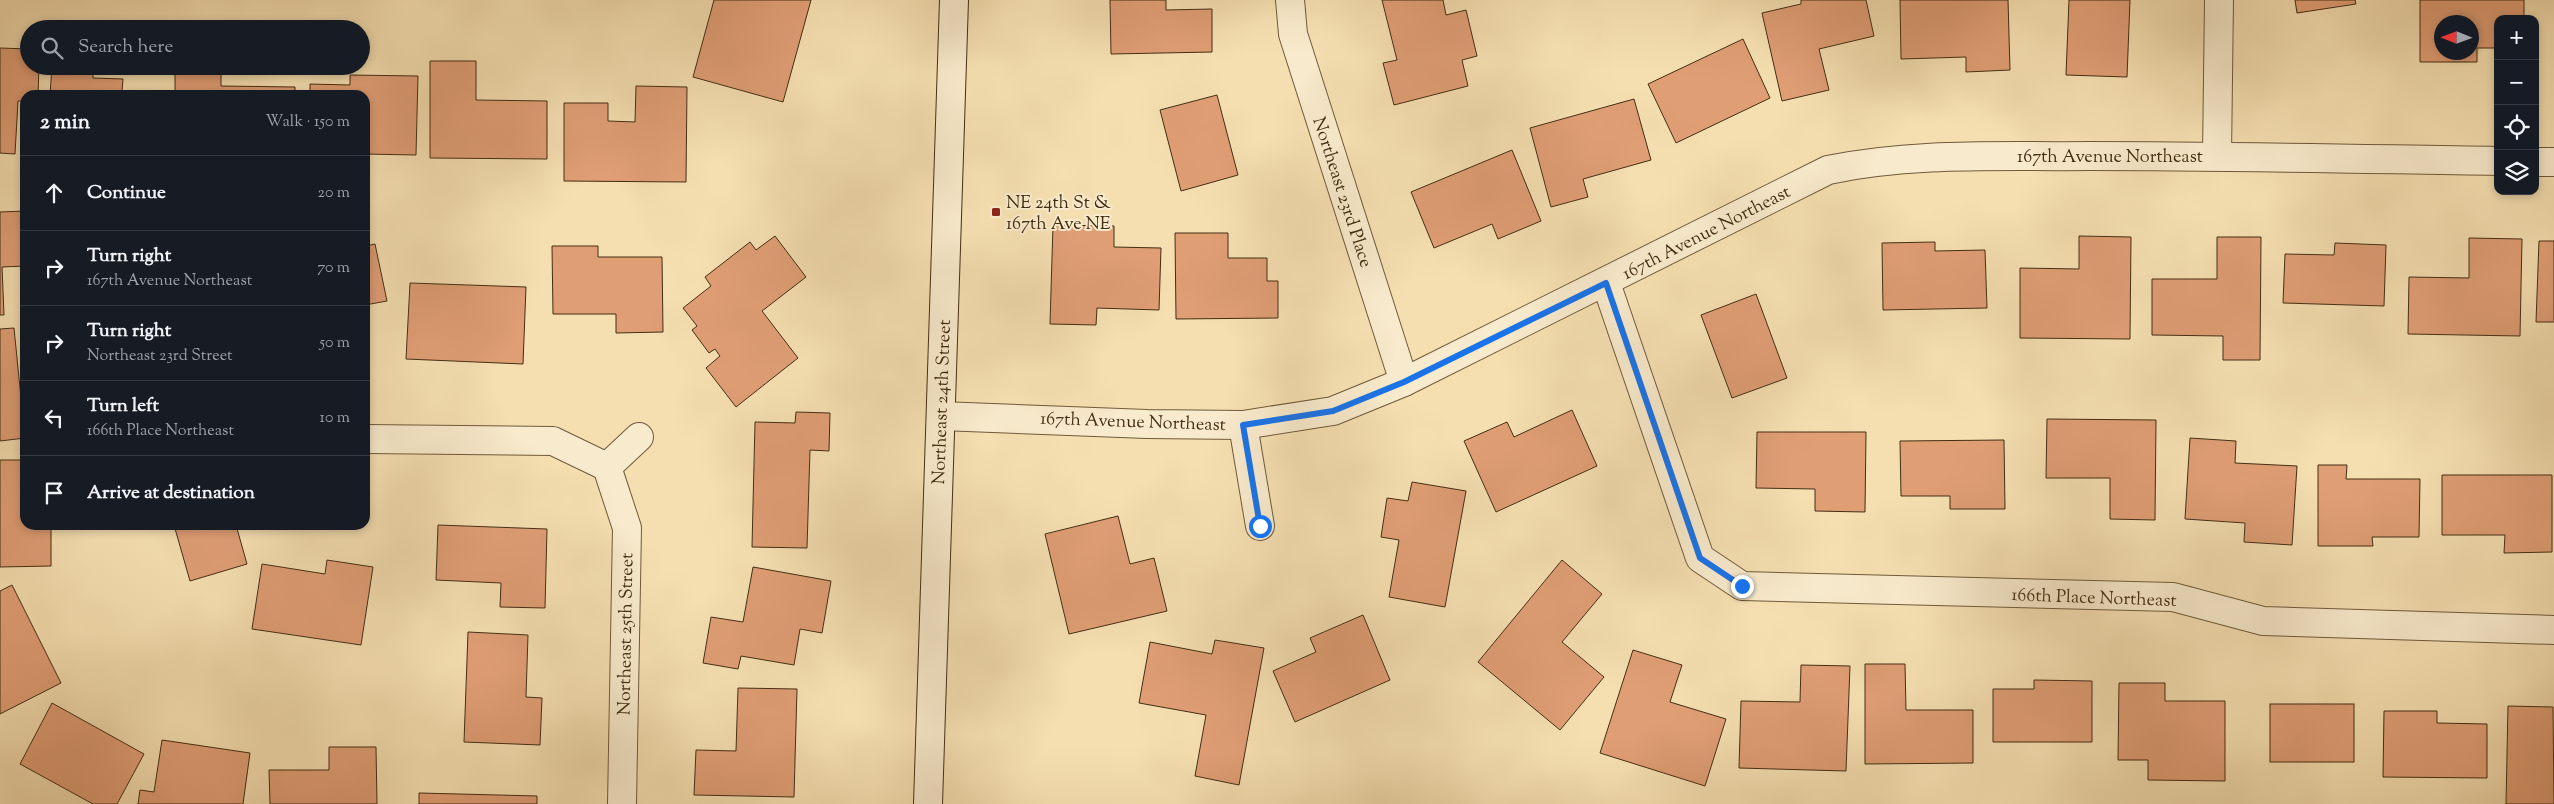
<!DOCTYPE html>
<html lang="en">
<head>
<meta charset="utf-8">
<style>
  :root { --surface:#171b24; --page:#20242c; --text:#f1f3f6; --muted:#9ea1a6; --line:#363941 }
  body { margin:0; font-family:"Sorts Mill Goudy",serif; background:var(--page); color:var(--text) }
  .controls { position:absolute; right:15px; top:15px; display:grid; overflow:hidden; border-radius:10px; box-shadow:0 2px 8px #0003 }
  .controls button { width:45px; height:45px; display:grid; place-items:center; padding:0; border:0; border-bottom:1px solid var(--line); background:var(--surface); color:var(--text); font:25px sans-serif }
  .compass { position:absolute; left:2434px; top:15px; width:45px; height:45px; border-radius:50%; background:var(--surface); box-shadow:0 2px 8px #0003; rotate:271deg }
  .stop { position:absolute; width:15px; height:15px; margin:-11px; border:4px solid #1a73e8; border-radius:50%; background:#fff }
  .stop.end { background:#1a73e8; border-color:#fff; box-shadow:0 1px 5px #0008 }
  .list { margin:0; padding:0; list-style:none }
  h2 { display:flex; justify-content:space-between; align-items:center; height:65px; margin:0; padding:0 20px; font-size:21px }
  h2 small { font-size:16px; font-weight:400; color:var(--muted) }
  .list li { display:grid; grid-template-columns:32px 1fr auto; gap:15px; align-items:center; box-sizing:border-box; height:75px; padding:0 20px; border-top:1px solid var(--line) }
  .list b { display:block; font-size:19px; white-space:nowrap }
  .list p { margin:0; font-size:16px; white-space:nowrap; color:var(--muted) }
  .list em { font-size:16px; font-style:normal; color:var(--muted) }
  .icon { flex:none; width:28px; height:28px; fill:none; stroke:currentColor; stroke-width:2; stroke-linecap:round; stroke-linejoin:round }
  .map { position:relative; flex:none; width:2554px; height:804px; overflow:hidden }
  .search { position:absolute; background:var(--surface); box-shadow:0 2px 8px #0003; left:20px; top:20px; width:350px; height:55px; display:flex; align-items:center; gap:12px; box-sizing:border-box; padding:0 18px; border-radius:28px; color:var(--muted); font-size:19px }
  .panel { position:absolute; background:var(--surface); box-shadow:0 2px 8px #0003; left:20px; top:90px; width:350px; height:440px; border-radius:15px }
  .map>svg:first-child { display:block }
  .building { fill:#e09e75; stroke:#432e13; fill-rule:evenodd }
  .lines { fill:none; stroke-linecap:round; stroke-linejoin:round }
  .street-casing { stroke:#705a3a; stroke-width:30 }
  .secondary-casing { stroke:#432e13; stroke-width:30 }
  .street { stroke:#f8eacc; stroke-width:28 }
  .secondary { stroke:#f8eacc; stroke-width:28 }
  .route { stroke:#1a73e8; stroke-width:6 }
  .poi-dot { fill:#8f2418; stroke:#f8eacc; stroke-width:2 }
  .labels { text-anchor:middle; stroke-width:4; stroke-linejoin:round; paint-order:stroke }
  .street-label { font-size:18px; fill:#432e13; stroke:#f8eacc }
  .poi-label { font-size:18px; fill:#432e13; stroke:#f8eacc; text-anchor:start }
</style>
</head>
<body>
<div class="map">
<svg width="2554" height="804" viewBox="0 0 2554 804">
  <rect width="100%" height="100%" fill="#f5dfb1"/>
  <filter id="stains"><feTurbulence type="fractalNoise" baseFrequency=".004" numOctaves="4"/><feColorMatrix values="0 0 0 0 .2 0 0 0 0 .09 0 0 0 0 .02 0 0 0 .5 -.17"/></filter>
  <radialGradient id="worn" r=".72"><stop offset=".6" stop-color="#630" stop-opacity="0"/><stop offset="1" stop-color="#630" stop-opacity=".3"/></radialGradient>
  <g class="building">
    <polygon points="714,0 811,0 783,102 693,77"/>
    <polygon points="1110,0 1166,0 1166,10 1212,9 1212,52 1111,54"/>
    <polygon points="1382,0 1443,0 1446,15 1466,10 1477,56 1462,60 1468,86 1394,105 1383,63 1397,60"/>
    <polygon points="1801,0 1866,0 1874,36 1819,49 1829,90 1782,101 1762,13 1801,4"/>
    <polygon points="1900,0 2008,0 2010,70 1966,72 1966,57 1901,59"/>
    <polygon points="2069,0 2130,0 2127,77 2066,75"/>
    <polygon points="2295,0 2355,0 2356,4 2297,13"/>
    <path d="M2420,0H2524V19H2498V48H2477V62H2420ZM2442,22H2472V52H2442Z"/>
    <polygon points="1743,39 1770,98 1676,143 1648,84"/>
    <polygon points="0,48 29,49 29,66 39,66 38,95 25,95 25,101 18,101 15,154 0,153"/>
    <polygon points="430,61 476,61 476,100 547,101 547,159 430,158"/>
    <polygon points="52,66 93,66 93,78 123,79 122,91 162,93 162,95 50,95"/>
    <polygon points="175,66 221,66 221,86 295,87 295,95 175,95"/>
    <polygon points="350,75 418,76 416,155 365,154 365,95 310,95 310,84 350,85"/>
    <polygon points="636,86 687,87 686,182 564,181 564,103 608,103 608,121 635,122"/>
    <polygon points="1217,95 1238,175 1181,191 1160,110"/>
    <polygon points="1634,99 1651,160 1583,179 1588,197 1551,207 1530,128"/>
    <polygon points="1512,150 1541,221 1498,239 1492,224 1434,248 1411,192"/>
    <polygon points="25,211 25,266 2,267 4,315 0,315 0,212"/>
    <polygon points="1053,225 1114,226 1114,247 1161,248 1159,310 1097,308 1096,325 1050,324"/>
    <polygon points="1175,233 1228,233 1228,258 1267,258 1267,281 1278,281 1278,318 1176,319"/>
    <polygon points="775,236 806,277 762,311 798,358 736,407 706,368 720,356 715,349 709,353 692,330 697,326 683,308 711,286 705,277 750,242 756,250"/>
    <polygon points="2079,236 2131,237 2130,339 2020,338 2020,268 2079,269"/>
    <polygon points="2217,237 2261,237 2260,360 2223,360 2223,336 2152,335 2152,279 2217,279"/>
    <polygon points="2469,238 2522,239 2520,336 2408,334 2409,277 2469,278"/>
    <polygon points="2539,241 2554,241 2554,322 2536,322"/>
    <polygon points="1935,242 1935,251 1985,250 1987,308 1883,310 1882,243"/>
    <polygon points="2335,243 2386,245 2384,306 2283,303 2285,254 2334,255"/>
    <polygon points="375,244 387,301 365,305 365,246"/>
    <polygon points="552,246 598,246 598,257 662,257 663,332 616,333 616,314 553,314"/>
    <polygon points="410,283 526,287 523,364 406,359"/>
    <polygon points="1756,294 1787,378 1732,398 1701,315"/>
    <polygon points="14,328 25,438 0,441 0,329"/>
    <polygon points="1572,410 1597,466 1496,512 1464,441 1507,422 1514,437"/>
    <polygon points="796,412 830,413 829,451 810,450 807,548 752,547 755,422 795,423"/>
    <polygon points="2047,419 2156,420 2155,520 2110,519 2110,478 2046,478"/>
    <polygon points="1757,432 1866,432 1865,512 1815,511 1815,489 1756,488"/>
    <polygon points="2190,438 2236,441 2235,463 2297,466 2292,545 2244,542 2245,523 2185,519"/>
    <polygon points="2004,440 2005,509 1950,509 1950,496 1901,496 1900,441"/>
    <polygon points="0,460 25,460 25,525 51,525 51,566 0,567"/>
    <polygon points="2318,465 2347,465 2346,479 2420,479 2419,537 2372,537 2373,546 2318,546"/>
    <polygon points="2442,475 2552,475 2552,552 2504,553 2505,535 2442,535"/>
    <polygon points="1412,482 1466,491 1445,607 1389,597 1399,540 1381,537 1387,498 1408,501"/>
    <polygon points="1118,516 1130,564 1154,558 1167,611 1069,634 1045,534"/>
    <polygon points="174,525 236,525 247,564 190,581"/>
    <polygon points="438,525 547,529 545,608 500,607 501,583 436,580"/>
    <polygon points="327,560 373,567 361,645 252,629 262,564 325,574"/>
    <polygon points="1562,560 1602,594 1562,642 1604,677 1560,730 1478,662"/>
    <polygon points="753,567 831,581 822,633 800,629 794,665 741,656 738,669 703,663 711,617 743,622"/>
    <polygon points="12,585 61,683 0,714 0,591"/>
    <polygon points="1363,615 1390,680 1295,722 1273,671 1316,652 1310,638"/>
    <polygon points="468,632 528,635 526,697 542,698 540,745 464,742"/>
    <polygon points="1215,640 1264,648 1239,785 1195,776 1206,715 1139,703 1150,642 1212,654"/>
    <polygon points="1633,650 1682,665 1670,702 1726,719 1705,786 1600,753"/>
    <polygon points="1865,664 1905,664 1906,710 1973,710 1973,763 1865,764"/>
    <polygon points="1801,665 1850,666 1846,771 1739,768 1741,701 1800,702"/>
    <polygon points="2034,680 2092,681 2092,742 1993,742 1993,689 2034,689"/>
    <polygon points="2119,683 2165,683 2165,701 2225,701 2225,781 2148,780 2148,760 2118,760"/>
    <polygon points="738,688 797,689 794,797 694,795 696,750 736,751"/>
    <polygon points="52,703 144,754 117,804 93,804 20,764"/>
    <rect x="2270" y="704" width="84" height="58"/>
    <polygon points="2508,706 2553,707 2554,804 2506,804"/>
    <polygon points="2384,711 2437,711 2437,723 2487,724 2487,778 2383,777"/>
    <polygon points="162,740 250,753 243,804 138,804 140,790 154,792"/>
    <polygon points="329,747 376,747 377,804 270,804 269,770 329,770"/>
    <polygon points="419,793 537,796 537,804 419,804"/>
  </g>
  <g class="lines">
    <defs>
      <g id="street">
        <polyline points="1290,0 1293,34 1404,382"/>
        <polyline points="2217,156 2219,0"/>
        <polyline points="2535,162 2554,162"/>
        <polyline points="1606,283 1700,558 1742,586 2173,597 2263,621 2554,630"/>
        <path d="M941,416L1147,424L1243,425L1333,411L1404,382L1828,170C1914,152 2001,157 2088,156C2225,156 2361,159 2498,161"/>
        <polyline points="1243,425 1260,526"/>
        <polyline points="365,439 553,441 607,467"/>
        <polyline points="607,467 627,528 622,804"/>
        <polyline points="607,467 639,437"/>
      </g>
      <polyline id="secondary" points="928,804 954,0"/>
    </defs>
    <use href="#street" class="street-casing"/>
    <use href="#secondary" class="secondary-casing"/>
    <use href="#street" class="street"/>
    <use href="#secondary" class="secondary"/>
  </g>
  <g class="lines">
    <polyline class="route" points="1260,526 1243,425 1333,411 1404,382 1606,283 1700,558 1742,586"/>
  </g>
  <rect class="poi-dot" x="991" y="207" width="10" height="10" rx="2.5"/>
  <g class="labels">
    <g class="street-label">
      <text x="2110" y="162">167th Avenue Northeast</text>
      <text transform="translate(1343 192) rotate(72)" y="6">Northeast 23rd Place</text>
      <text transform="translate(1706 232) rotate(-27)" y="6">167th Avenue Northeast</text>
      <text transform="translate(941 402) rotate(-88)" y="6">Northeast 24th Street</text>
      <text transform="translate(1133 421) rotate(2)" y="6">167th Avenue Northeast</text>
      <text transform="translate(2094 597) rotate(2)" y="6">166th Place Northeast</text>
      <text transform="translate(625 634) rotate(-89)" y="6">Northeast 25th Street</text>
    </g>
    <g class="poi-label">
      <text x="1006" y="208">NE 24th St &amp;<tspan x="1006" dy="21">167th Ave NE</tspan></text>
    </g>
  </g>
  <rect width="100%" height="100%" filter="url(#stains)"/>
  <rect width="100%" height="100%" fill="url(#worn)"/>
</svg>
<div class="controls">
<button>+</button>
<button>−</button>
<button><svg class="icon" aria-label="locate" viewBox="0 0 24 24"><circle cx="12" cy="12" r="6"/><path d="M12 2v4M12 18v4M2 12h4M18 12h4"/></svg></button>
<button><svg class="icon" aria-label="layers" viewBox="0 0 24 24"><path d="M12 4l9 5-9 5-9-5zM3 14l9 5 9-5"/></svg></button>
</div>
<svg class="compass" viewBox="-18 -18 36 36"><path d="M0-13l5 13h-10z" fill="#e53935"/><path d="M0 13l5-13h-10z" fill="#9ea1a6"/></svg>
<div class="stop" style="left:1260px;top:526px"></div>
<div class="stop end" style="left:1742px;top:586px"></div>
<div class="search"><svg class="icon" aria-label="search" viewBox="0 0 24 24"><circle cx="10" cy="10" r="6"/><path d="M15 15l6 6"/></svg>Search here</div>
<section class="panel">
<h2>2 min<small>Walk · 150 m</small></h2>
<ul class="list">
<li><svg class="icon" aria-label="ahead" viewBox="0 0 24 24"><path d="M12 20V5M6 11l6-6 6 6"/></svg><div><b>Continue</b></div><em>20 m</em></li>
<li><svg class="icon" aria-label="right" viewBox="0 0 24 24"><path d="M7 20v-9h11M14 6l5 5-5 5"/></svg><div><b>Turn right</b><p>167th Avenue Northeast</p></div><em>70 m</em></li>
<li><svg class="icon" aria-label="right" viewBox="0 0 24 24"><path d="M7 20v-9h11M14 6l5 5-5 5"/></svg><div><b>Turn right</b><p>Northeast 23rd Street</p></div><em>50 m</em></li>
<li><svg class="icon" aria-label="left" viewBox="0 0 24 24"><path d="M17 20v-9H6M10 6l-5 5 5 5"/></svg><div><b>Turn left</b><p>166th Place Northeast</p></div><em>10 m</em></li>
<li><svg class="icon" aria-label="arrive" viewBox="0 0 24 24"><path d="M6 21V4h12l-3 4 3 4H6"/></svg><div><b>Arrive at destination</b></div></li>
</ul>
</section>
</div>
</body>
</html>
